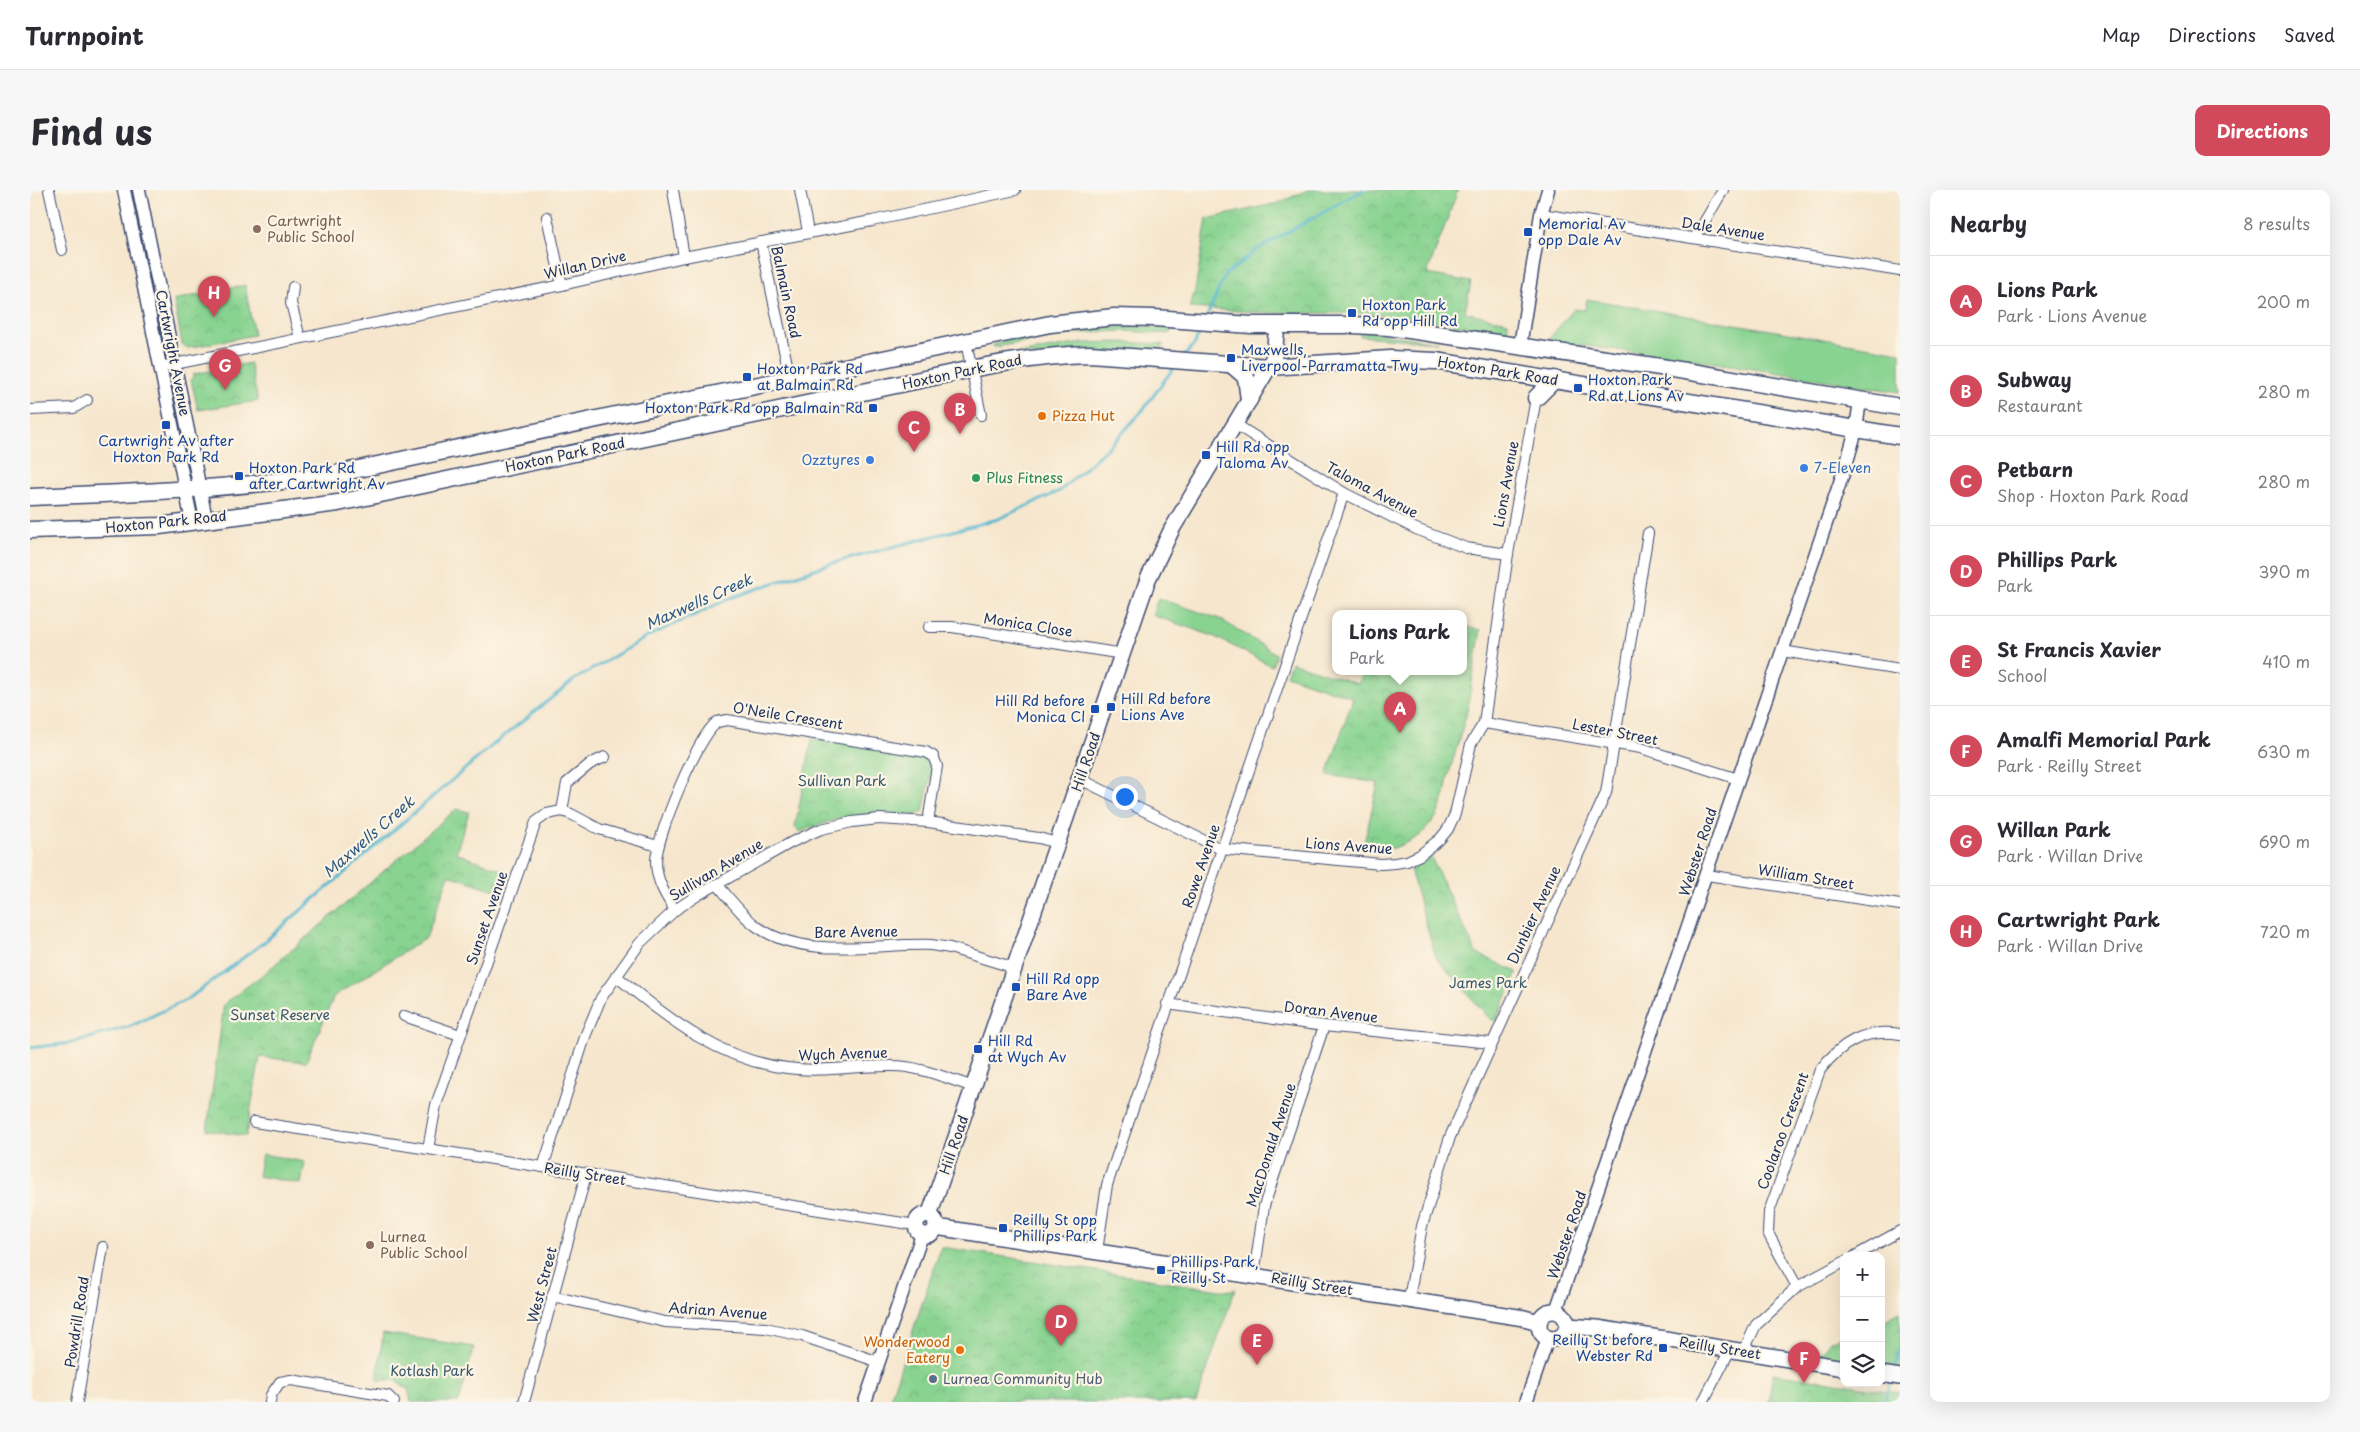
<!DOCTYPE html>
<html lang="en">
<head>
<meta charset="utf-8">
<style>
  :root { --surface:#fff; --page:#f7f7f7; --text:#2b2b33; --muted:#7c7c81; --line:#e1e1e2; --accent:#d1495b }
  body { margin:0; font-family:"Playpen Sans",sans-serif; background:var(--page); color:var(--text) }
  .controls { position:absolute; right:15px; bottom:15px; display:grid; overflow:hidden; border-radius:10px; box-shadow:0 5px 20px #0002 }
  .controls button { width:45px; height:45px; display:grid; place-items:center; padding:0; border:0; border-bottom:1px solid var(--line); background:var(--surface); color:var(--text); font:25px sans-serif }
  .you { position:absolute; left:1094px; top:606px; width:18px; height:18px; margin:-12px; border:4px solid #fff; border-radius:50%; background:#1a73e8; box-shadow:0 0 0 8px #1a73e833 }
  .badge { display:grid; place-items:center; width:32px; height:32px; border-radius:50%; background:var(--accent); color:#fff; font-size:16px; font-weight:700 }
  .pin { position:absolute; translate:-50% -41px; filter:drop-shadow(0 1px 2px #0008) }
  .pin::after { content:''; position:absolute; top:26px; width:18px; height:15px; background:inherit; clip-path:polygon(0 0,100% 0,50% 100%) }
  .popup { position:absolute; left:1302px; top:420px; width:135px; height:65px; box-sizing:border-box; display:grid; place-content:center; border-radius:10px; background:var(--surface); filter:drop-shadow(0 1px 4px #0005); font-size:16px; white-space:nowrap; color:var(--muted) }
  .popup b { font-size:19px; color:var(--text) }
  .popup::after { content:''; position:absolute; left:50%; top:100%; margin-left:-10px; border:10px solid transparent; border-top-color:var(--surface) }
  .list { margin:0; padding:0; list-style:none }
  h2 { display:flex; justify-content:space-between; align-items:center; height:65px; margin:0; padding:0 20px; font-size:21px }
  h2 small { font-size:16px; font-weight:400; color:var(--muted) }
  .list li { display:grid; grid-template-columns:32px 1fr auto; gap:15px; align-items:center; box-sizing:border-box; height:90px; padding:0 20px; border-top:1px solid var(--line) }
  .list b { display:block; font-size:19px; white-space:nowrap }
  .list p { margin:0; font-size:16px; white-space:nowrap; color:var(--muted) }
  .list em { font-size:16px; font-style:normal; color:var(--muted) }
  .icon { flex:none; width:28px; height:28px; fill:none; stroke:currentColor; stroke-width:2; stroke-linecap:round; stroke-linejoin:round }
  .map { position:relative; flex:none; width:1870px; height:1212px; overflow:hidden; border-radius:10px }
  header { display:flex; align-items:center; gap:30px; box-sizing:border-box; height:70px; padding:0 25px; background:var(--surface); border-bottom:1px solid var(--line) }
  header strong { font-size:24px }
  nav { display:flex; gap:28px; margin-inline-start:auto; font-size:18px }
  .intro { display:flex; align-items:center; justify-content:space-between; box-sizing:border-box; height:120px; padding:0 30px }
  h1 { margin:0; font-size:35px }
  .button { padding:12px 22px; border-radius:10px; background:var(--accent); color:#fff; font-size:18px; font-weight:700 }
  main { display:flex; gap:30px; padding:0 30px }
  aside { flex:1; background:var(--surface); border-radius:10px; box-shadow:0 5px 20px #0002 }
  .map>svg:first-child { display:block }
  .grass { fill:#88d390; stroke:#528177 }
  .park { fill:url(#park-crowns); stroke:#528177 }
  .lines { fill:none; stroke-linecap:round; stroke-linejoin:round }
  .stream { stroke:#51b7cf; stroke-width:3 }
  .minor-casing { stroke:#3c4a6f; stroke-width:12 }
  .tertiary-casing { stroke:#3c4a6f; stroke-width:15 }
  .secondary-casing { stroke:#3c4a6f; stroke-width:18 }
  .primary-casing { stroke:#3c4a6f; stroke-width:19 }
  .minor { stroke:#fff; stroke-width:10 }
  .tertiary { stroke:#fff; stroke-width:12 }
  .secondary { stroke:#fff; stroke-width:15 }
  .primary { stroke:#fff; stroke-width:16 }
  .education-dot { fill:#8d6e63; stroke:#fcf5e5; stroke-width:2 }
  .transit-dot { fill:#1a4fb4; stroke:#fcf5e5; stroke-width:2 }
  .food-dot { fill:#e8710a; stroke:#fcf5e5; stroke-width:2 }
  .shop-dot { fill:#3f7fe0; stroke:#fcf5e5; stroke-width:2 }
  .leisure-dot { fill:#2e9e5b; stroke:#fcf5e5; stroke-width:2 }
  .service-dot { fill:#5c6f8a; stroke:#fcf5e5; stroke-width:2 }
  .labels { text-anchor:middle; stroke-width:4.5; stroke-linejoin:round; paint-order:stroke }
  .education-label { font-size:14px; fill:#785e54; stroke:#fcf5e5; text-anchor:start }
  .transit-label { font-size:14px; fill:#164399; stroke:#fcf5e5; text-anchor:start }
  .street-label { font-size:14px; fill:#1b2f5e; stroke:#fcf5e5 }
  .food-label { font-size:14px; fill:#c56008; stroke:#fcf5e5; text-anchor:start }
  .shop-label { font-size:14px; fill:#366cbe; stroke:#fcf5e5; text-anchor:end }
  .leisure-label { font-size:14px; fill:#27864d; stroke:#fcf5e5; text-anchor:start }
  .park-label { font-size:14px; fill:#36586a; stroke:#fcf5e5 }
  .service-label { font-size:14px; fill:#4e5e75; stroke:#fcf5e5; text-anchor:start }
  .water-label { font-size:15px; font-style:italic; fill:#2b5880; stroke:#fcf5e5 }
</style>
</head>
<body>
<header>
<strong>Turnpoint</strong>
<nav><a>Map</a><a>Directions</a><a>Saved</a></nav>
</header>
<div class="intro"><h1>Find us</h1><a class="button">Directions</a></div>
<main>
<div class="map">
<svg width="1870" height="1212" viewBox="0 0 1870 1212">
  <defs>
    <pattern id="park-crowns" width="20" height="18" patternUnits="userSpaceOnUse" patternTransform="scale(1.25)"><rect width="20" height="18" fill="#88d390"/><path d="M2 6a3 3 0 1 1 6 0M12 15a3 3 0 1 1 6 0" fill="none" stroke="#75b57f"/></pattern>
  </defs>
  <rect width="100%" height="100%" fill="#fcf5e5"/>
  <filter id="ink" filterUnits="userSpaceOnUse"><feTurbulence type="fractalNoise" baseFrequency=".02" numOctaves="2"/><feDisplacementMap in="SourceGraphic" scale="10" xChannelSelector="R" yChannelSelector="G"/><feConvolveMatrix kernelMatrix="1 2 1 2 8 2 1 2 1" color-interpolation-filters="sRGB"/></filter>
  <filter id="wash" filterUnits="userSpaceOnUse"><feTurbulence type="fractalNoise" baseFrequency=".0096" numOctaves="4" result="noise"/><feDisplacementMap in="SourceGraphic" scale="20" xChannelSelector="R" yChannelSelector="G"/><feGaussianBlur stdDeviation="1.12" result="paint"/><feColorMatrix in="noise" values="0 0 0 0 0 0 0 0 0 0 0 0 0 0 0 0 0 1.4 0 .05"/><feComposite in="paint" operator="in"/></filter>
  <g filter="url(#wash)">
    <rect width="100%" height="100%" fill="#f6e6cd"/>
    <g class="grass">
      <polygon points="1557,109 1870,162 1870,202 1667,170 1517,151 1544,119 1555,120"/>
      <polygon points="1081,136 1143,138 1139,144 1095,141 1049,143 964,157 963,155 980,148 1005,147 1046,140"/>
      <polygon points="1330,140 1407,152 1330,146"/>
      <polygon points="1087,152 1134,154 1128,164 977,166 1051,153"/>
      <polygon points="1128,408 1190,429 1246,464 1242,476 1183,446 1122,425"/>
      <polygon points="232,964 275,972 271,994 228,986"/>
    </g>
    <g class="park">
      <polygon points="1278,0 1428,0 1397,84 1441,92 1435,122 1478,132 1477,144 1396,129 1329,123 1243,123 1159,118 1165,101 1177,29 1248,13"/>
      <polygon points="215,95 224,145 158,158 152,154 144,110"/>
      <polygon points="220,173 228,211 168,220 161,190 164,184"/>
      <polygon points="1434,437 1451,440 1436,526 1418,587 1415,605 1407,626 1391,645 1380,651 1364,658 1333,658 1348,593 1297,585 1323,508 1256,485 1261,472 1328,494 1332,482 1434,482"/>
      <polygon points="782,549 880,564 899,570 902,579 893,622 887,625 846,624 810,628 769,642 765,637"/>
      <polygon points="426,619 439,622 426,663 475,681 468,701 419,685 396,748 304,806 276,872 230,867 216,946 177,940 194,814 236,782"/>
      <polygon points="1400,665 1446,763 1487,782 1466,831 1460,829 1406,768 1379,676"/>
      <polygon points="911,1057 1196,1101 1205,1099 1166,1212 859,1212"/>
      <polygon points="1870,1122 1870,1183 1851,1180 1851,1132"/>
      <polygon points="353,1143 444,1157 429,1212 381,1212 378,1199 365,1190 347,1190"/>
      <polygon points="1814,1146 1814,1174 1787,1169 1801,1150"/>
      <polygon points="1743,1183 1870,1203 1870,1212 1738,1212"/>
    </g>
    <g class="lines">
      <g class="stream">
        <polyline points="1177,127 1195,85 1228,59 1333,0"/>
        <polyline points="1154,166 1164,155 1172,138"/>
        <polyline points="0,858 41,853 101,836 158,809 233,753 464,554 544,490 617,447 703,407 799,374 968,329 1030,301 1087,249 1112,221 1145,176"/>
        <polyline points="1863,1183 1870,1158"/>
        <polyline points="1855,1212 1861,1191"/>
      </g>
    </g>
  </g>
  <g filter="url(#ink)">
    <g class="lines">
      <defs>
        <g id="minor">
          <polyline points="19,0 32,60"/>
          <polyline points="643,0 654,67"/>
          <polyline points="770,0 778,42"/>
          <polyline points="1511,24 1870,81"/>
          <polyline points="517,27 532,95"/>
          <polyline points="1665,48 1693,0"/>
          <polyline points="731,52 760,188"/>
          <polyline points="263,97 261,113 270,148"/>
          <polyline points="936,152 951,225"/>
          <polyline points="130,177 532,95 654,67 842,31 985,0"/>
          <polyline points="0,220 44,218 57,210"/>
          <polyline points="1205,234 1314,303 1386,339 1436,358 1478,364"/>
          <polyline points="899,437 922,437 1093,464"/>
          <polyline points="1752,461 1870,480"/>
          <polyline points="1454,533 1611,558 1708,589"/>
          <polyline points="1050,589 1191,659 1351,674 1365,673 1377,671 1390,665 1410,649 1418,639 1425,624 1441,554 1454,533 1478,364 1506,208"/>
          <polyline points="532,621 537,593 560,574 575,567"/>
          <polyline points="1677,685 1870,715"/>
          <path d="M687,694C700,709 713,727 729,738C777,770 847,753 901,755L920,758L985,778"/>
          <path d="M645,720C635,705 626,690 626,671C627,645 667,548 687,532L697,530L896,562L903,566L907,576L898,632"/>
          <path d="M586,786C638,828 688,870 757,878C793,883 828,875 863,876C890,876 918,889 944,897"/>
          <polyline points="1137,814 1294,836 1461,853"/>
          <polyline points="374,826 430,845"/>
          <polyline points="224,932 886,1035"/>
          <polyline points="398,959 406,915 506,632 517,624 532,621 541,624 569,639 628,656"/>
          <polyline points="513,977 556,844 571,808 610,753 645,720 668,705 762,652 791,639 822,632 849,629 898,632 1009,648 1027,653"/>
          <polyline points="1067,1061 1077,995 1314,303"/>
          <polyline points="1825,1066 1870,1041"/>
          <polyline points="1224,1085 1234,1016 1294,836"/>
          <path d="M1767,1097L1738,1043L1739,1022L1790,880C1811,853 1835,838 1870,844"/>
          <polyline points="522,1106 635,1132 736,1138 772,1146 849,1172"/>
          <polyline points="1379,1109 1392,1036 1420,947 1576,603 1618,343"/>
          <polyline points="1713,1162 1726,1135 1767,1097 1814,1072"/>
          <polyline points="47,1212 73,1057"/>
          <polyline points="240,1212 241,1205 250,1192 261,1190 358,1206 364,1212"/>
          <polyline points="494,1212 556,985"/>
          <polyline points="1673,1212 1700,1160"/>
        </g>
        <g id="tertiary">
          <polyline points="94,0 162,332"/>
          <polyline points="109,0 176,329"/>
          <polyline points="1490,156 1511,24 1518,0"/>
          <polyline points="1526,1121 1816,275 1826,240 1830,210"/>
          <polyline points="835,1212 892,1045"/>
          <polyline points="1496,1212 1518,1148"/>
        </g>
        <g id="secondary">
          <circle cx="896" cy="1035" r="10"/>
          <polyline points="899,1026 1118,389 1142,339 1239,177 1244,166 1247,135"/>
          <polyline points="906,1037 1494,1128 1509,1132"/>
          <circle cx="1523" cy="1135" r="14"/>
          <polyline points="1537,1136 1567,1138 1814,1178"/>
          <polyline points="1851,1184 1870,1187"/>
        </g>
        <g id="primary">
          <polyline points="1202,175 1216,187 1219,210"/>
          <polyline points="1506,208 1525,189"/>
          <path d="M0,307C101,303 200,299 300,285L1020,134L1084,127L1124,128L1221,135H1323L1359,137L1637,178L1870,217"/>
          <path d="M0,340L129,336L308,313L951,177C988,170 1023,165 1060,164L1239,177L1360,169L1406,171L1870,246"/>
        </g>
      </defs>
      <use href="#minor" class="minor-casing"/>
      <use href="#tertiary" class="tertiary-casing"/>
      <use href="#secondary" class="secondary-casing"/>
      <use href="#primary" class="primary-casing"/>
      <use href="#minor" class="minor"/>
      <use href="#tertiary" class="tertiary"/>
      <use href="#secondary" class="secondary"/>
      <use href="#primary" class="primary"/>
    </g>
  </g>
  <g class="education-dot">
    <circle cx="227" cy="39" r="5"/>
    <circle cx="340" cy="1055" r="5"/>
  </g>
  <g class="transit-dot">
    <rect x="1493" y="37" width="10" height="10" rx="2.5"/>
    <rect x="1317" y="118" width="10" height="10" rx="2.5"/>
    <rect x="1196" y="163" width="10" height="10" rx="2.5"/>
    <rect x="712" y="182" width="10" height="10" rx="2.5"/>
    <rect x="1543" y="193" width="10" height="10" rx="2.5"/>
    <rect x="838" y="213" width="10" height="10" rx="2.5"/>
    <rect x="131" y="230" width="10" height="10" rx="2.5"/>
    <rect x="1171" y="260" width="10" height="10" rx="2.5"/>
    <rect x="204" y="281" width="10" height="10" rx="2.5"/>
    <rect x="1076" y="512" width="10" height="10" rx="2.5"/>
    <rect x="1060" y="514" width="10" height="10" rx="2.5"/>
    <rect x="981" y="792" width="10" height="10" rx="2.5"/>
    <rect x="943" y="854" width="10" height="10" rx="2.5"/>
    <rect x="968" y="1033" width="10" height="10" rx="2.5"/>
    <rect x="1126" y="1075" width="10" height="10" rx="2.5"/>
    <rect x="1628" y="1153" width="10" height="10" rx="2.5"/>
  </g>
  <g class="food-dot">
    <circle cx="1012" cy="226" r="5"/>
    <circle cx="930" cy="1160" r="5"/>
  </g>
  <g class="shop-dot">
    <circle cx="840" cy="270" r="5"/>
    <circle cx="1774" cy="278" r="5"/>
  </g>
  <circle class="leisure-dot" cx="946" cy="288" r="5"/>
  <circle class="service-dot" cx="903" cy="1189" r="5"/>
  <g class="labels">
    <g class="education-label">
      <text x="237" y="36">Cartwright<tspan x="237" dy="16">Public School</tspan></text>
      <text x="350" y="1052">Lurnea<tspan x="350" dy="16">Public School</tspan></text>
    </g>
    <g class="transit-label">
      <text x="1508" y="39">Memorial Av<tspan x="1508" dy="16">opp Dale Av</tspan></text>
      <text x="1332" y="120">Hoxton Park<tspan x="1332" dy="16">Rd opp Hill Rd</tspan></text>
      <text x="1211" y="165">Maxwells,<tspan x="1211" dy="16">Liverpool-Parramatta Twy</tspan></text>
      <text x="727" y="184">Hoxton Park Rd<tspan x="727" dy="16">at Balmain Rd</tspan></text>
      <text x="1558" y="195">Hoxton Park<tspan x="1558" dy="16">Rd at Lions Av</tspan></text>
      <text x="833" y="223" text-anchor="end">Hoxton Park Rd opp Balmain Rd</text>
      <text x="136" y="256" text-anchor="middle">Cartwright Av after<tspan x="136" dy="16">Hoxton Park Rd</tspan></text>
      <text x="1186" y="262">Hill Rd opp<tspan x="1186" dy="16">Taloma Av</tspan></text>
      <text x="219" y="283">Hoxton Park Rd<tspan x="219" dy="16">after Cartwright Av</tspan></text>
      <text x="1091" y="514">Hill Rd before<tspan x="1091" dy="16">Lions Ave</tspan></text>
      <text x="1055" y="516" text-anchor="end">Hill Rd before<tspan x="1055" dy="16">Monica Cl</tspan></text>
      <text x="996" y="794">Hill Rd opp<tspan x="996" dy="16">Bare Ave</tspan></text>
      <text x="958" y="856">Hill Rd<tspan x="958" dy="16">at Wych Av</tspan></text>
      <text x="983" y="1035">Reilly St opp<tspan x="983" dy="16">Phillips Park</tspan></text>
      <text x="1141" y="1077">Phillips Park,<tspan x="1141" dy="16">Reilly St</tspan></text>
      <text x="1623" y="1155" text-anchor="end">Reilly St before<tspan x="1623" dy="16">Webster Rd</tspan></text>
    </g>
    <g class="street-label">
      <text transform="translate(1693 39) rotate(9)" y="5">Dale Avenue</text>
      <text transform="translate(555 75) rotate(-13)" y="5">Willan Drive</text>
      <text transform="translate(756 102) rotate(78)" y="5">Balmain Road</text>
      <text transform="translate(143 163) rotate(79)" y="5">Cartwright Avenue</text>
      <text transform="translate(1468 181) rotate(9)" y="5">Hoxton Park Road</text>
      <text transform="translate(932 182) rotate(-12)" y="5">Hoxton Park Road</text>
      <text transform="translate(535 265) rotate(-12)" y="5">Hoxton Park Road</text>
      <text transform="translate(1476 294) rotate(-80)" y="5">Lions Avenue</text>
      <text transform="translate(1342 300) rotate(28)" y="5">Taloma Avenue</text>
      <text transform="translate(136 332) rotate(-6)" y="5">Hoxton Park Road</text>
      <text transform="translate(998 435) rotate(9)" y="5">Monica Close</text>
      <text transform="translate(758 526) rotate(9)" y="5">O'Neile Crescent</text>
      <text transform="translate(1585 542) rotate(11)" y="5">Lester Street</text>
      <text transform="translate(1056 572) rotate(-71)" y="5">Hill Road</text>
      <text transform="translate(1319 656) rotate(4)" y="5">Lions Avenue</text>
      <text transform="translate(1668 662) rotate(-72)" y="5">Webster Road</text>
      <text transform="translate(1171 676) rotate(-71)" y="5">Rowe Avenue</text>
      <text transform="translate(686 680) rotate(-31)" y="5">Sullivan Avenue</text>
      <text transform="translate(1776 687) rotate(9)" y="5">William Street</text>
      <text transform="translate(1504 725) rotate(-65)" y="5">Dunbier Avenue</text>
      <text transform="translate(457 728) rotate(-71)" y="5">Sunset Avenue</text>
      <text transform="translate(826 742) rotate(-1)" y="5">Bare Avenue</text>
      <text transform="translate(1301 822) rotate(7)" y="5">Doran Avenue</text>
      <text transform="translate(813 864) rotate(-2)" y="5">Wych Avenue</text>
      <text transform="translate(1753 941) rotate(-70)" y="5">Coolaroo Crescent</text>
      <text transform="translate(924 955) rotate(-71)" y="5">Hill Road</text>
      <text transform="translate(1241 955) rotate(-72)" y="5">MacDonald Avenue</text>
      <text transform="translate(555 984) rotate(9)" y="5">Reilly Street</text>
      <text transform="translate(1537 1045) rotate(-71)" y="5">Webster Road</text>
      <text transform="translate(1282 1094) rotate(9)" y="5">Reilly Street</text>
      <text transform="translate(512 1095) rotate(-75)" y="5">West Street</text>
      <text transform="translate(688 1121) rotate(4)" y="5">Adrian Avenue</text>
      <text transform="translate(47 1132) rotate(-81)" y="5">Powdrill Road</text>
      <text transform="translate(1690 1158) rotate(9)" y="5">Reilly Street</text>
    </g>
    <g class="food-label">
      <text x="1022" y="231">Pizza Hut</text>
      <text x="920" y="1157" text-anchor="end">Wonderwood<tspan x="920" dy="16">Eatery</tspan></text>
    </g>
    <g class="shop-label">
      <text x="830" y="275">Ozztyres</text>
      <text x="1784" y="283" text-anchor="start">7-Eleven</text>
    </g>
    <g class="leisure-label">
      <text x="956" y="293">Plus Fitness</text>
    </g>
    <g class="park-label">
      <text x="812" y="596">Sullivan Park</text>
      <text x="1458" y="798">James Park</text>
      <text x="250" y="830">Sunset Reserve</text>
      <text x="402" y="1186">Kotlash Park</text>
    </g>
    <g class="service-label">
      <text x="913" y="1194">Lurnea Community Hub</text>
    </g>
    <g class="water-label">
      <text transform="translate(669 412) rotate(-24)" y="5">Maxwells Creek</text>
      <text transform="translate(339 647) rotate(-41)" y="5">Maxwells Creek</text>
    </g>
  </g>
</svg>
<div class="controls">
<button>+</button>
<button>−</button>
<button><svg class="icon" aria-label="layers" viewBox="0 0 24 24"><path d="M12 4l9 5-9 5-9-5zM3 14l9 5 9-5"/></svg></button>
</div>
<div class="you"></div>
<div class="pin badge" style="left:1370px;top:543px">A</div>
<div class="popup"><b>Lions Park</b>Park</div>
<div class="pin badge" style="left:930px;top:244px">B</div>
<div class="pin badge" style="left:884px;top:262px">C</div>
<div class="pin badge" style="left:1031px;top:1156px">D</div>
<div class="pin badge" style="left:1227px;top:1175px">E</div>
<div class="pin badge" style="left:1774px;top:1193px">F</div>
<div class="pin badge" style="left:195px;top:200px">G</div>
<div class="pin badge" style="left:184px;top:127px">H</div>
</div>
<aside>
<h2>Nearby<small>8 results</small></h2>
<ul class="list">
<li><span class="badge">A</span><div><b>Lions Park</b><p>Park · Lions Avenue</p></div><em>200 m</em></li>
<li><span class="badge">B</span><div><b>Subway</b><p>Restaurant</p></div><em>280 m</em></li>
<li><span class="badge">C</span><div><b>Petbarn</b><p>Shop · Hoxton Park Road</p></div><em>280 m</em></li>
<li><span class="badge">D</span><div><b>Phillips Park</b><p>Park</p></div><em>390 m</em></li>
<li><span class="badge">E</span><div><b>St Francis Xavier</b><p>School</p></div><em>410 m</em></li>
<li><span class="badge">F</span><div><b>Amalfi Memorial Park</b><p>Park · Reilly Street</p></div><em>630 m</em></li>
<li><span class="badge">G</span><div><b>Willan Park</b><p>Park · Willan Drive</p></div><em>690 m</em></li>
<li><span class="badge">H</span><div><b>Cartwright Park</b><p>Park · Willan Drive</p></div><em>720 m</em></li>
</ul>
</aside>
</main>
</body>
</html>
